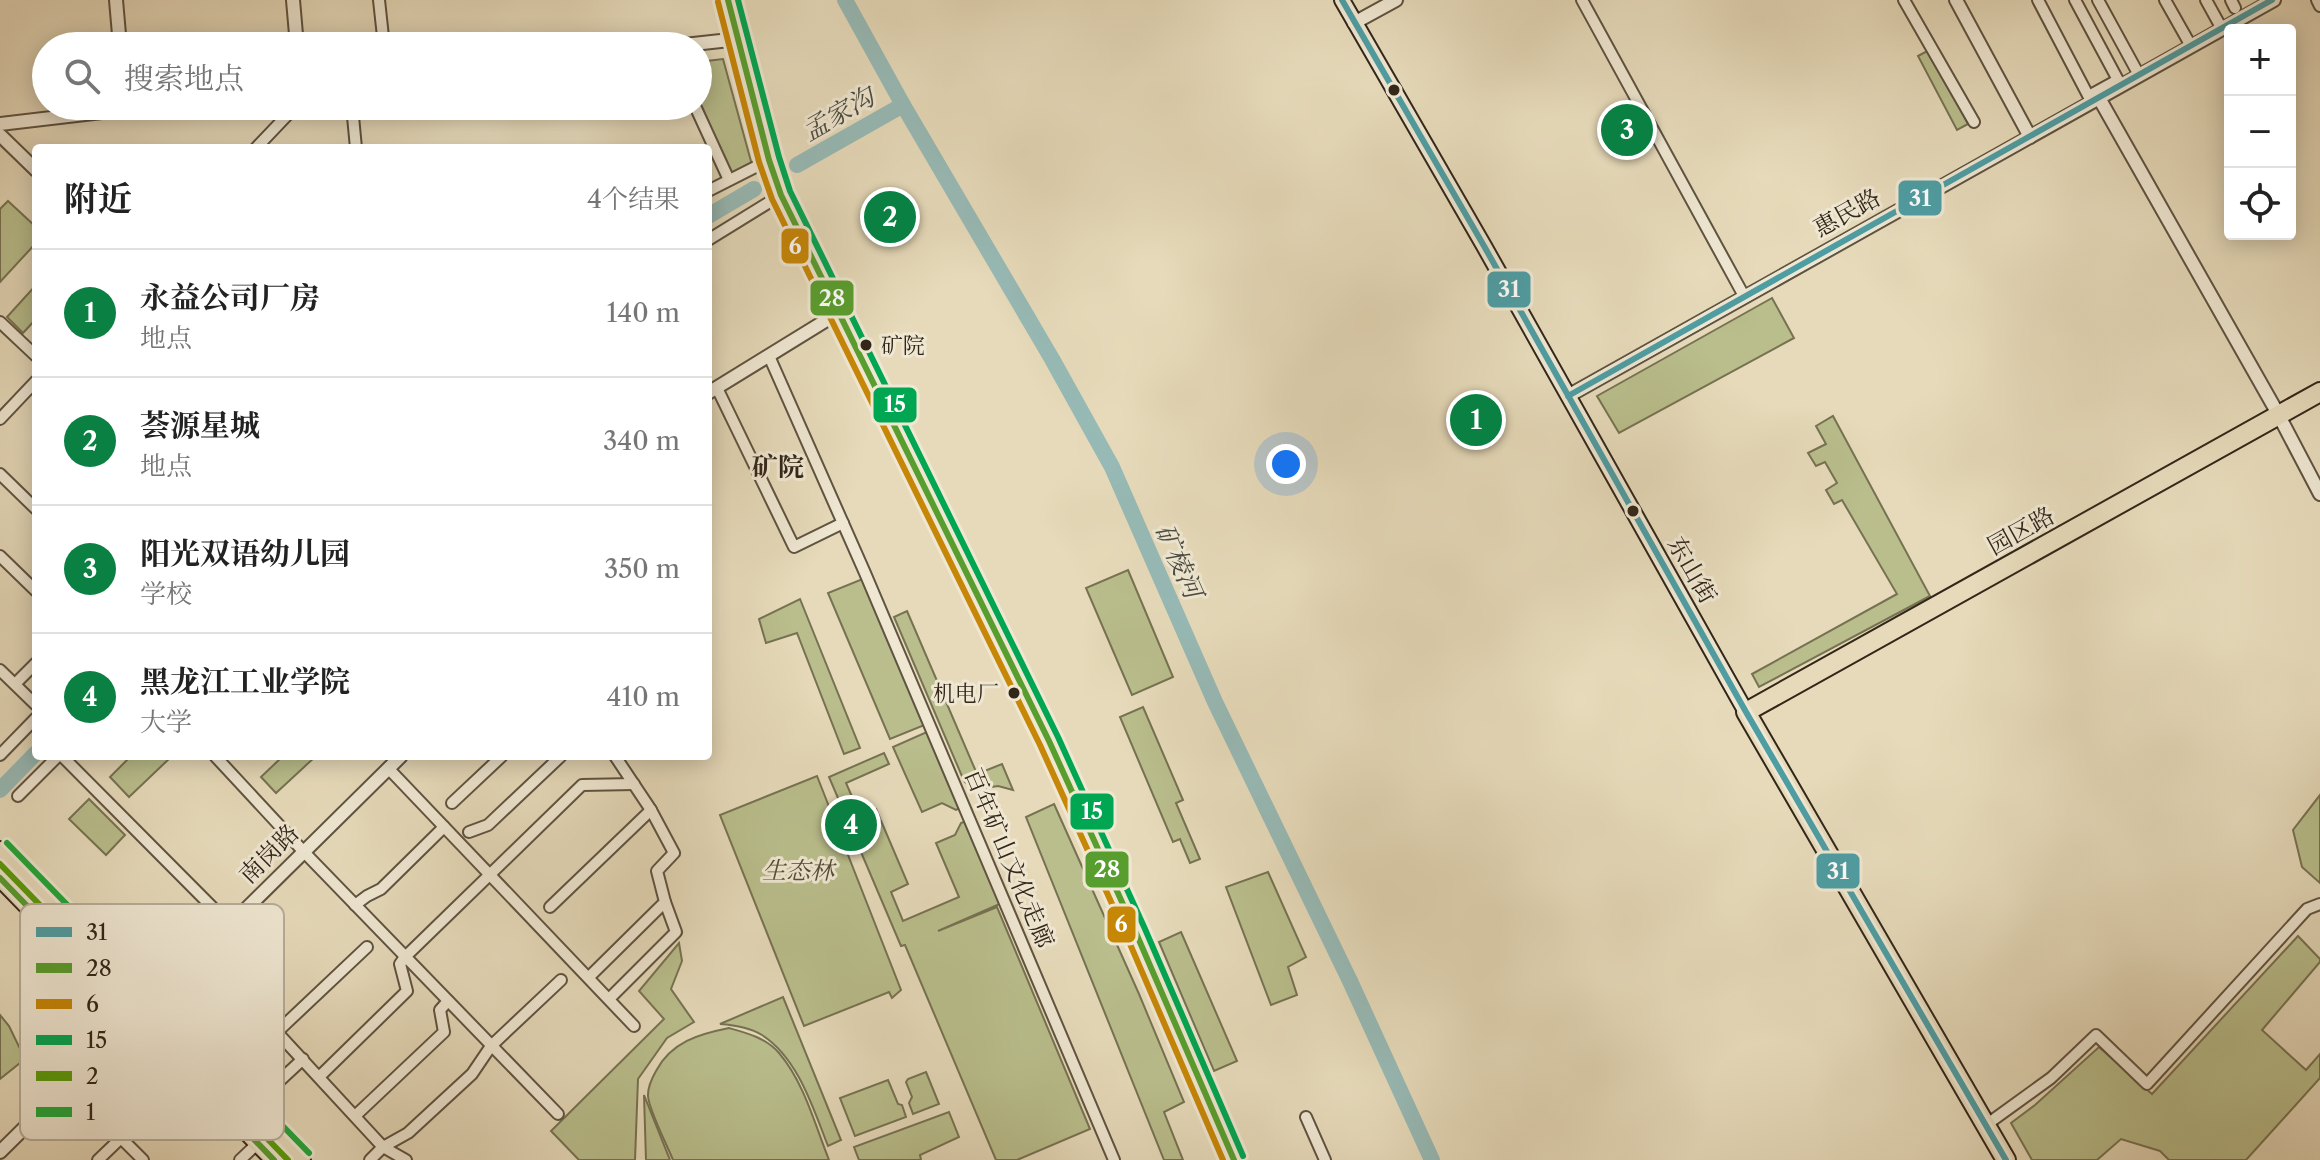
<!DOCTYPE html>
<html lang="zh">
<head>
<meta charset="utf-8">
<style>
  :root { --surface:#fff; --page:#f2f2f2; --text:#222; --muted:#767676; --line:#e0e0e0; --accent:#0b8043 }
  body { margin:0; font-family:"Libre Caslon Text","Noto Serif SC",serif; background:var(--page); color:var(--text) }
  .controls { position:absolute; right:24px; top:24px; display:grid; overflow:hidden; border-radius:8px; box-shadow:0 4px 20px #0003 }
  .controls button { width:72px; height:72px; display:grid; place-items:center; padding:0; border:0; border-bottom:2px solid var(--line); background:var(--surface); color:var(--text); font:40px sans-serif }
  .you { position:absolute; left:1286px; top:464px; width:28px; height:28px; margin:-20px; border:6px solid #fff; border-radius:50%; background:#1a73e8; box-shadow:0 0 0 12px #1a73e833 }
  .badge { display:grid; place-items:center; width:52px; height:52px; border-radius:50%; background:var(--accent); color:#fff; font-size:26px; font-weight:700 }
  .pin { position:absolute; translate:-50% -50%; border:4px solid #fff; box-shadow:0 2px 8px #0006 }
  .list { margin:0; padding:0; list-style:none }
  h2 { display:flex; justify-content:space-between; align-items:center; height:104px; margin:0; padding:0 32px; font-size:34px }
  h2 small { font-size:26px; font-weight:400; color:var(--muted) }
  .list li { display:grid; grid-template-columns:52px 1fr auto; gap:24px; align-items:center; box-sizing:border-box; height:128px; padding:0 32px; border-top:2px solid var(--line) }
  .list b { display:block; font-size:30px; white-space:nowrap }
  .list p { margin:0; font-size:26px; white-space:nowrap; color:var(--muted) }
  .list em { font-size:26px; font-style:normal; color:var(--muted) }
  .icon { flex:none; width:44px; height:44px; fill:none; stroke:currentColor; stroke-width:2; stroke-linecap:round; stroke-linejoin:round }
  .map { position:relative; flex:none; width:2320px; height:1160px; overflow:hidden }
  .search { position:absolute; background:var(--surface); box-shadow:0 4px 20px #0003; left:32px; top:32px; width:680px; height:88px; display:flex; align-items:center; gap:20px; box-sizing:border-box; padding:0 28px; border-radius:44px; color:var(--muted); font-size:30px }
  .panel { position:absolute; background:var(--surface); box-shadow:0 4px 20px #0003; left:32px; top:144px; width:680px; height:616px; border-radius:8px }
  .map>svg:first-child { display:block }
  .green { fill:#b9be8c; stroke:#767252; stroke-width:2 }
  .lines { fill:none; stroke-linecap:round; stroke-linejoin:round }
  .river { stroke:#97bab6; stroke-width:16 }
  .minor-tunnel { stroke:#c2b69a; stroke-width:10; stroke-dasharray:10 5; stroke-linecap:butt }
  .minor-casing { stroke:#5f5341; stroke-width:14 }
  .tertiary-casing { stroke:#5f5341; stroke-width:16 }
  .secondary-casing { stroke:#322619; stroke-width:18 }
  .primary-casing { stroke:#322619; stroke-width:20 }
  .trunk-casing { stroke:#322619; stroke-width:22 }
  .minor { stroke:#efe7d2; stroke-width:10 }
  .tertiary { stroke:#efe7d2; stroke-width:12 }
  .secondary { stroke:#efe7d2; stroke-width:14 }
  .primary { stroke:#e6daba; stroke-width:16 }
  .trunk { stroke:#e6daba; stroke-width:18 }
  .bus-1-casing { stroke:#efe7d2; stroke-width:12 }
  .bus-2-casing { stroke:#efe7d2; stroke-width:12 }
  .bus-3-casing { stroke:#efe7d2; stroke-width:12 }
  .bus-4-casing { stroke:#efe7d2; stroke-width:12 }
  .bus-5-casing { stroke:#efe7d2; stroke-width:12 }
  .bus-6-casing { stroke:#efe7d2; stroke-width:12 }
  .bus-1 { stroke:#4e9da3; stroke-width:6 }
  .bus-2 { stroke:#589e2e; stroke-width:6 }
  .bus-3 { stroke:#c68606; stroke-width:6 }
  .bus-4 { stroke:#00a651; stroke-width:6 }
  .bus-5 { stroke:#5a9c0a; stroke-width:6 }
  .bus-6 { stroke:#20a838; stroke-width:6 }
  .bus-dot { fill:#322619; stroke:#efe7d2; stroke-width:3 }
  .labels { text-anchor:middle; stroke-width:6; stroke-linejoin:round; paint-order:stroke }
  .bus-label { font-size:22px; fill:#322619; stroke:#efe7d2; text-anchor:start }
  .street-label { font-size:24px; fill:#322619; stroke:#efe7d2 }
  .park-label { font-size:24px; font-style:italic; fill:#544c36; stroke:#efe7d2 }
  .water-label { font-size:26px; font-style:italic; fill:#4b4b40; stroke:#efe7d2 }
  .neighbourhood-label { font-size:26px; font-weight:bold; fill:#322619; stroke:#efe7d2 }
  .key { fill:#efe7d2; stroke:#b6ad9a; stroke-width:2 }
  .key-label { font-size:22px; fill:#322619 }
  .line-badge { stroke:#efe7d2; stroke-width:3 }
  .badge-label { font-size:22px; text-anchor:middle; font-weight:bold; fill:#fff }
</style>
</head>
<body>
<div class="map">
<svg width="2320" height="1160" viewBox="0 0 2320 1160">
  <rect width="100%" height="100%" fill="#e6daba"/>
  <filter id="stains"><feTurbulence type="fractalNoise" baseFrequency=".0025" numOctaves="4"/><feColorMatrix values="0 0 0 0 .2 0 0 0 0 .09 0 0 0 0 .02 0 0 0 .5 -.17"/></filter>
  <radialGradient id="worn" r=".72"><stop offset=".6" stop-color="#630" stop-opacity="0"/><stop offset="1" stop-color="#630" stop-opacity=".3"/></radialGradient>
  <g class="green">
    <polygon points="1929,50 1968,124 1957,130 1918,56"/>
    <polygon points="723,59 752,165 729,177 698,106 698,62"/>
    <polygon points="8,201 36,227 36,243 0,282 0,209"/>
    <polygon points="36,285 36,319 23,333 7,317"/>
    <polygon points="1772,298 1794,338 1619,433 1597,396"/>
    <polygon points="1833,416 1930,596 1759,687 1752,674 1897,594 1842,500 1834,504 1826,490 1837,483 1825,462 1816,466 1808,453 1826,444 1816,426"/>
    <polygon points="1128,570 1173,677 1132,695 1086,588"/>
    <polygon points="865,578 927,724 890,739 828,593"/>
    <polygon points="800,599 860,748 844,754 797,633 766,643 759,619"/>
    <polygon points="907,611 977,774 1002,764 1013,790 998,786 973,790 964,781 894,617"/>
    <polygon points="1143,707 1183,800 1176,803 1200,859 1190,863 1180,839 1173,842 1120,717"/>
    <polygon points="929,731 962,807 956,810 942,803 922,812 893,747"/>
    <polygon points="884,753 889,764 846,783 860,815 876,809 908,884 891,892 903,921 959,897 936,843 955,835 961,823 966,821 1002,903 938,931 997,907 1090,1129 1017,1160 996,1160 905,945 901,946 829,777"/>
    <polygon points="131,756 172,756 129,797 110,777"/>
    <polygon points="283,756 316,756 276,793 261,777"/>
    <polygon points="817,776 901,990 892,998 889,992 804,1026 720,815"/>
    <polygon points="2320,795 2320,883 2302,867 2293,830"/>
    <polygon points="89,799 125,835 106,855 69,819"/>
    <polygon points="1054,804 1139,994 1184,1102 1164,1112 1183,1160 1164,1160 1026,817"/>
    <polygon points="1268,872 1306,957 1288,967 1297,995 1271,1005 1226,887"/>
    <polygon points="1181,932 1237,1061 1214,1071 1159,942"/>
    <polygon points="2298,936 2320,959 2320,962 2262,1030 2306,1070 2320,1054 2320,1078 2246,1160 2169,1160 2160,1151 2121,1139 2097,1160 2032,1160 2011,1123 2035,1105 2099,1047 2152,1094"/>
    <polygon points="679,943 682,961 671,989 694,1022 667,1038 638,1079 635,1160 579,1160 551,1131 664,1019 639,991"/>
    <path d="M783,997L841,1140L828,1146C813,1108 798,1058 762,1035C749,1027 734,1025 720,1024Z"/>
    <polygon points="0,1015 9,1026 25,1059 0,1079"/>
    <path d="M729,1028C747,1033 766,1038 779,1053C804,1082 815,1125 829,1160H673C668,1147 647,1106 648,1095C648,1087 652,1078 656,1071C671,1042 699,1034 729,1028Z"/>
    <polygon points="926,1072 939,1104 913,1114 909,1103 912,1097 906,1082 908,1079"/>
    <polygon points="888,1080 898,1104 902,1105 906,1117 855,1136 840,1098"/>
    <polygon points="644,1095 670,1160 646,1160"/>
    <polygon points="949,1112 959,1137 920,1155 921,1160 859,1160 854,1147"/>
  </g>
  <g class="lines">
    <g class="river">
      <polyline points="845,0 903,105 1052,359 1112,467 1215,702 1350,981 1432,1160"/>
      <polyline points="797,165 903,105"/>
      <polyline points="708,216 754,189"/>
      <polyline points="0,790 36,753"/>
    </g>
    <polyline class="minor-tunnel" points="223,974 238,990"/>
    <defs>
      <g id="minor">
        <polyline points="379,0 384,46"/>
        <polyline points="1582,0 1744,296"/>
        <polyline points="1904,0 1974,122"/>
        <polyline points="2038,0 2091,101"/>
        <polyline points="2075,0 2118,80 2089,96"/>
        <polyline points="2098,0 2139,75"/>
        <polyline points="2165,0 2191,46"/>
        <polyline points="2206,0 2222,29"/>
        <polyline points="2231,0 2235,8"/>
        <polyline points="2317,0 2320,6"/>
        <polyline points="352,106 356,148"/>
        <polyline points="695,106 729,180"/>
        <polyline points="256,148 296,106"/>
        <polyline points="708,191 769,160"/>
        <polyline points="708,240 781,195"/>
        <polyline points="0,322 36,356"/>
        <polyline points="769,356 865,573 1114,1160"/>
        <polyline points="717,388 794,547 843,523"/>
        <polyline points="0,419 36,381"/>
        <polyline points="0,474 36,509"/>
        <polyline points="0,556 36,591"/>
        <polyline points="0,670 36,705"/>
        <polyline points="15,684 36,663"/>
        <polyline points="0,755 36,718"/>
        <polyline points="62,756 230,925"/>
        <polyline points="215,756 304,852 558,1114"/>
        <polyline points="388,768 634,1026"/>
        <polyline points="18,796 58,756"/>
        <polyline points="452,803 502,756"/>
        <polyline points="469,832 488,825 561,756"/>
        <polyline points="355,905 367,896 381,889 444,827"/>
        <polyline points="550,907 651,810"/>
        <polyline points="202,952 223,974"/>
        <polyline points="589,977 665,902 657,871 674,853 651,810 615,756"/>
        <polyline points="238,990 383,1147 406,1160"/>
        <polyline points="609,999 676,932 665,902"/>
        <polyline points="277,1032 367,947"/>
        <polyline points="319,1077 407,991 400,964 405,957 582,785 634,784"/>
        <polyline points="226,1083 240,1072 275,1085 303,1059"/>
        <polyline points="68,1085 143,1160"/>
        <polyline points="355,1116 444,1032 440,1010 448,1001"/>
        <polyline points="1306,1117 1325,1160"/>
        <polyline points="1986,1125 2051,1078 2096,1035 2147,1084 2307,909 2320,904"/>
        <polyline points="98,1160 121,1138"/>
        <polyline points="240,1160 258,1143"/>
        <polyline points="370,1160 383,1147 408,1133 472,1074 491,1046 561,980"/>
      </g>
      <g id="tertiary">
        <polyline points="116,0 120,46"/>
        <polyline points="293,0 297,46"/>
        <polyline points="728,0 769,160 781,195 1049,741 1136,933 1234,1160"/>
        <polyline points="1956,0 2030,137"/>
        <polyline points="1354,23 1396,0"/>
        <polyline points="675,46 739,39"/>
        <polyline points="2099,98 2277,412 2320,494"/>
        <polyline points="0,124 153,106"/>
        <polyline points="0,135 36,170"/>
        <polyline points="708,393 838,313"/>
        <polyline points="1568,396 2274,0"/>
        <polyline points="0,1152 401,756"/>
      </g>
      <polyline id="secondary" points="1342,0 1484,246 1746,712"/>
      <g id="primary">
        <polyline points="0,850 302,1160"/>
        <polyline points="0,878 274,1160"/>
      </g>
      <polyline id="trunk" points="2006,1160 1746,712 2320,392"/>
    </defs>
    <use href="#minor" class="minor-casing"/>
    <use href="#tertiary" class="tertiary-casing"/>
    <use href="#secondary" class="secondary-casing"/>
    <use href="#primary" class="primary-casing"/>
    <use href="#trunk" class="trunk-casing"/>
    <use href="#minor" class="minor"/>
    <use href="#tertiary" class="tertiary"/>
    <use href="#secondary" class="secondary"/>
    <use href="#primary" class="primary"/>
    <use href="#trunk" class="trunk"/>
    <defs>
      <g id="bus-1">
        <polyline points="1342,0 1484,246 1746,712 2006,1160"/>
        <polyline points="1568,396 2272,0"/>
      </g>
      <g id="bus-2">
        <polyline points="728,0 769,160 781,195 1049,741 1136,933 1234,1160"/>
        <polyline points="0,878 274,1160"/>
      </g>
      <polyline id="bus-3" points="718,2 759,162 772,199 1040,745 1127,937 1223,1160"/>
      <polyline id="bus-4" points="738,0 779,157 790,191 1058,737 1145,929 1243,1156"/>
      <polyline id="bus-5" points="0,864 288,1160"/>
      <polyline id="bus-6" points="7,843 309,1153"/>
    </defs>
    <use href="#bus-1" class="bus-1-casing"/>
    <use href="#bus-2" class="bus-2-casing"/>
    <use href="#bus-3" class="bus-3-casing"/>
    <use href="#bus-4" class="bus-4-casing"/>
    <use href="#bus-5" class="bus-5-casing"/>
    <use href="#bus-6" class="bus-6-casing"/>
    <use href="#bus-1" class="bus-1"/>
    <use href="#bus-2" class="bus-2"/>
    <use href="#bus-3" class="bus-3"/>
    <use href="#bus-4" class="bus-4"/>
    <use href="#bus-5" class="bus-5"/>
    <use href="#bus-6" class="bus-6"/>
  </g>
  <g class="bus-dot">
    <circle cx="1394" cy="90" r="7"/>
    <circle cx="866" cy="345" r="7"/>
    <circle cx="1633" cy="511" r="7"/>
    <circle cx="1014" cy="693" r="7"/>
  </g>
  <g class="labels">
    <g class="bus-label">
      <text x="881" y="353">矿院</text>
      <text x="999" y="701" text-anchor="end">机电厂</text>
    </g>
    <g class="street-label">
      <text transform="translate(1847 213) rotate(-29)" y="8">惠民路</text>
      <text transform="translate(2021 531) rotate(-29)" y="8">园区路</text>
      <text transform="translate(1692 570) rotate(60)" y="8">东山街</text>
      <text transform="translate(269 854) rotate(-45)" y="8">南岗路</text>
      <text transform="translate(1009 858) rotate(67)" y="8">百年矿山文化走廊</text>
    </g>
    <g class="park-label">
      <text x="798" y="879">生态林</text>
    </g>
    <g class="water-label">
      <text transform="translate(838 114) rotate(-30)" y="9">孟家沟</text>
      <text transform="translate(1179 561) rotate(66)" y="9">矿棱河</text>
    </g>
    <g class="neighbourhood-label">
      <text x="778" y="476">矿院</text>
    </g>
  </g>
  <rect x="20" y="904" width="264" height="236" rx="12" class="key"/>
  <rect x="36" y="927" width="36" height="10" fill="#4e9da3"/>
  <rect x="36" y="963" width="36" height="10" fill="#589e2e"/>
  <rect x="36" y="999" width="36" height="10" fill="#c68606"/>
  <rect x="36" y="1035" width="36" height="10" fill="#00a651"/>
  <rect x="36" y="1071" width="36" height="10" fill="#5a9c0a"/>
  <rect x="36" y="1107" width="36" height="10" fill="#20a838"/>
  <g class="key-label">
    <text x="86" y="940">31</text>
    <text x="86" y="976">28</text>
    <text x="86" y="1012">6</text>
    <text x="86" y="1048">15</text>
    <text x="86" y="1084">2</text>
    <text x="86" y="1120">1</text>
  </g>
  <g class="line-badge">
    <rect x="1897" y="179" width="46" height="38" rx="8" fill="#4e9da3"/>
    <rect x="780" y="227" width="30" height="38" rx="8" fill="#c68606"/>
    <rect x="1486" y="270" width="46" height="39" rx="8" fill="#4e9da3"/>
    <rect x="809" y="279" width="46" height="38" rx="8" fill="#589e2e"/>
    <rect x="872" y="386" width="46" height="38" rx="8" fill="#00a651"/>
    <rect x="1069" y="792" width="46" height="39" rx="8" fill="#00a651"/>
    <rect x="1084" y="850" width="46" height="39" rx="8" fill="#589e2e"/>
    <rect x="1815" y="852" width="46" height="38" rx="8" fill="#4e9da3"/>
    <rect x="1106" y="905" width="31" height="39" rx="8" fill="#c68606"/>
  </g>
  <g class="badge-label">
    <text x="1920" y="206">31</text>
    <text x="795" y="254">6</text>
    <text x="1509" y="297">31</text>
    <text x="832" y="306">28</text>
    <text x="895" y="412">15</text>
    <text x="1092" y="819">15</text>
    <text x="1107" y="877">28</text>
    <text x="1838" y="879">31</text>
    <text x="1121" y="932">6</text>
  </g>
  <rect width="100%" height="100%" filter="url(#stains)"/>
  <rect width="100%" height="100%" fill="url(#worn)"/>
</svg>
<div class="controls">
<button>+</button>
<button>−</button>
<button><svg class="icon" aria-label="locate" viewBox="0 0 24 24"><circle cx="12" cy="12" r="6"/><path d="M12 2v4M12 18v4M2 12h4M18 12h4"/></svg></button>
</div>
<div class="you"></div>
<div class="pin badge" style="left:1476px;top:420px">1</div>
<div class="pin badge" style="left:890px;top:217px">2</div>
<div class="pin badge" style="left:1627px;top:130px">3</div>
<div class="pin badge" style="left:851px;top:825px">4</div>
<div class="search"><svg class="icon" aria-label="search" viewBox="0 0 24 24"><circle cx="10" cy="10" r="6"/><path d="M15 15l6 6"/></svg>搜索地点</div>
<section class="panel">
<h2>附近<small>4个结果</small></h2>
<ul class="list">
<li><span class="badge">1</span><div><b>永益公司厂房</b><p>地点</p></div><em>140 m</em></li>
<li><span class="badge">2</span><div><b>荟源星城</b><p>地点</p></div><em>340 m</em></li>
<li><span class="badge">3</span><div><b>阳光双语幼儿园</b><p>学校</p></div><em>350 m</em></li>
<li><span class="badge">4</span><div><b>黑龙江工业学院</b><p>大学</p></div><em>410 m</em></li>
</ul>
</section>
</div>
</body>
</html>
